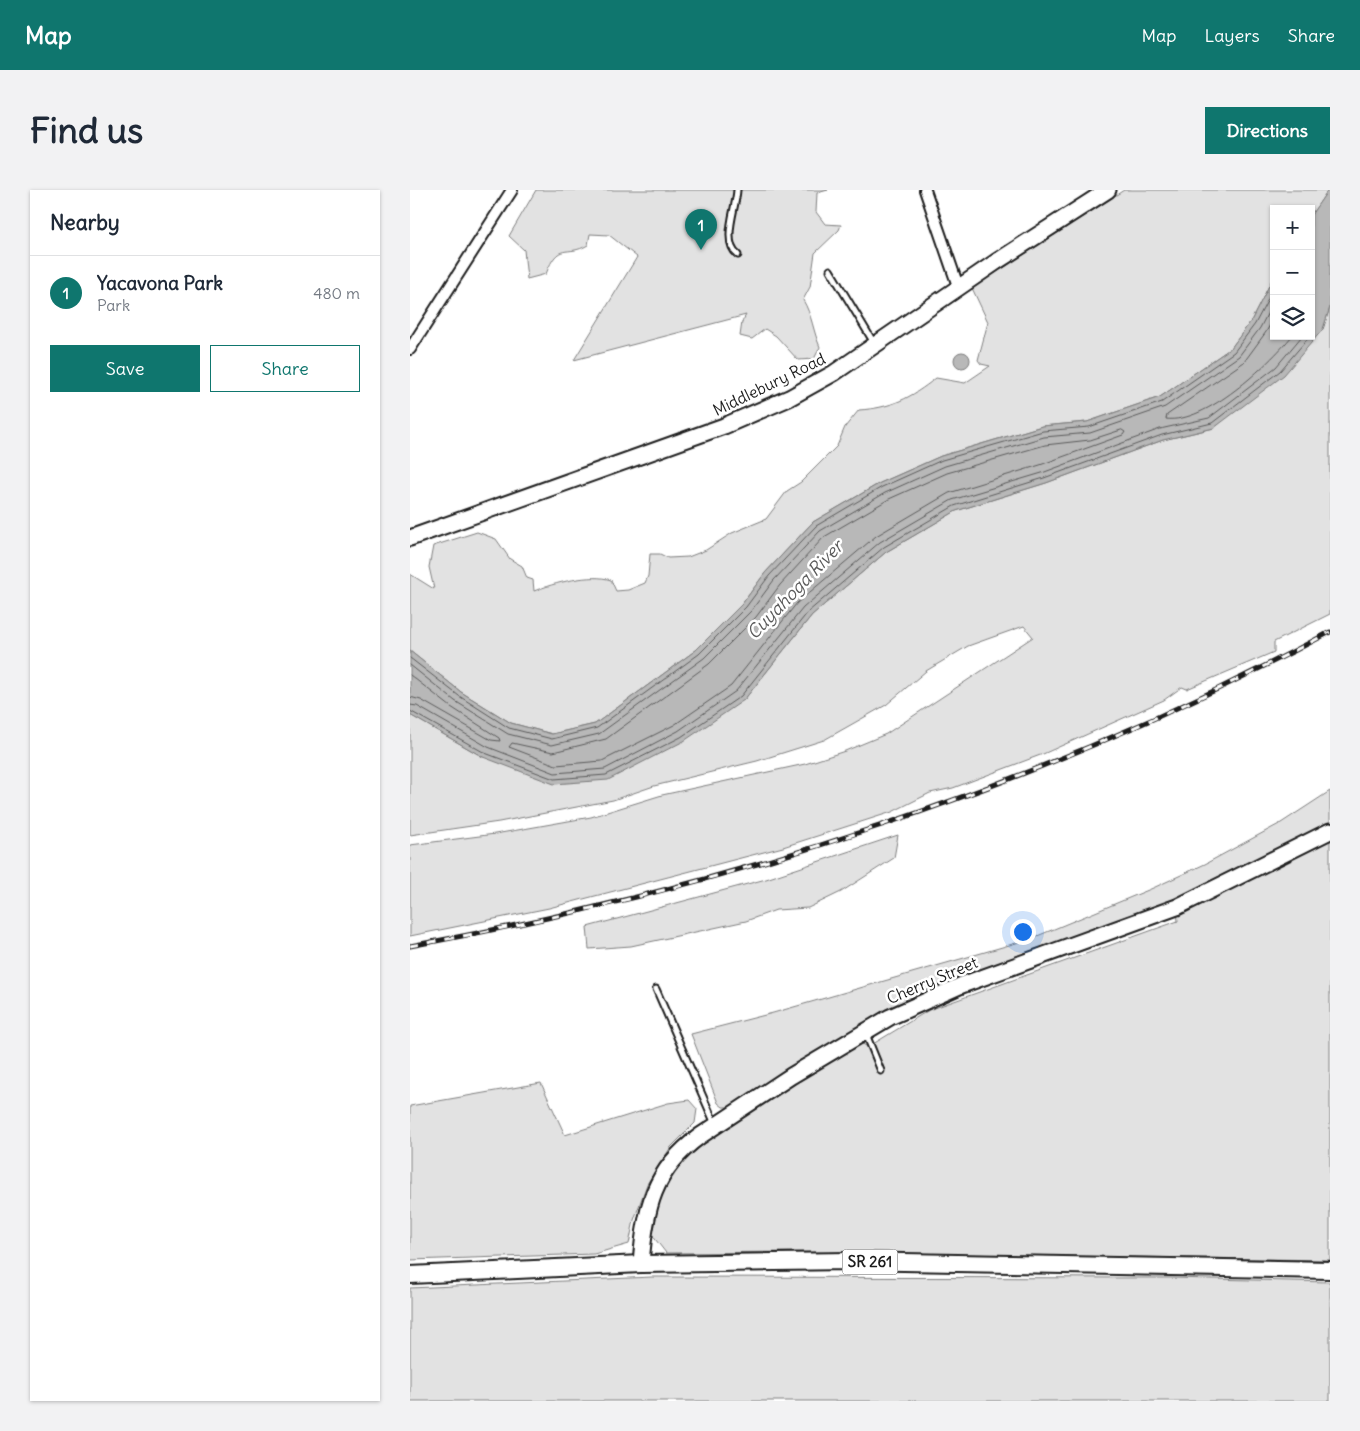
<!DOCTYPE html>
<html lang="en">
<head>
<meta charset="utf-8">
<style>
  :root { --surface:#fff; --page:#f2f2f3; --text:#1f2937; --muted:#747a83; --line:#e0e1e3; --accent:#0f766e }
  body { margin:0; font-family:Delius,sans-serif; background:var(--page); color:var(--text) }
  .controls { position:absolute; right:15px; top:15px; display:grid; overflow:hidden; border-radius:0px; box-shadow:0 1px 4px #0004 }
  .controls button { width:45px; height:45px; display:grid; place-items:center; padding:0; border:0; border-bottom:1px solid var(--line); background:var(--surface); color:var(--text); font:25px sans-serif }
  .you { position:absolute; left:612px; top:741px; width:18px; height:18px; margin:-12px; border:4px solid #fff; border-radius:50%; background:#1a73e8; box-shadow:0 0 0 8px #1a73e833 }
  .badge { display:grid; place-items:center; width:32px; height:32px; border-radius:50%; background:var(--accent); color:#fff; font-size:16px; font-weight:700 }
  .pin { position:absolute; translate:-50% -41px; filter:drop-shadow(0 1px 2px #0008) }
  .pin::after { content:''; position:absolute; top:26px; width:18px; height:15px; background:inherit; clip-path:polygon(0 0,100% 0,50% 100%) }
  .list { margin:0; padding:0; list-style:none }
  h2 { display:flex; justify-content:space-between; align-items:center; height:65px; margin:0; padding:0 20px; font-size:21px }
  h2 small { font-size:16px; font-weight:400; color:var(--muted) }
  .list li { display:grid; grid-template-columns:32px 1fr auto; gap:15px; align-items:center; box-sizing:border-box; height:75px; padding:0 20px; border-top:1px solid var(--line) }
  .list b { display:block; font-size:19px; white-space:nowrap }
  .list p { margin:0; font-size:16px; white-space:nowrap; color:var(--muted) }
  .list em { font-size:16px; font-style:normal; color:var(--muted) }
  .actions { display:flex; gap:10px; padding:15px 20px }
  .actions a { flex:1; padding:11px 0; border:1px solid var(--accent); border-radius:0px; text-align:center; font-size:18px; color:var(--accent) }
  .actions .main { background:var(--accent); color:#fff }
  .icon { flex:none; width:28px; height:28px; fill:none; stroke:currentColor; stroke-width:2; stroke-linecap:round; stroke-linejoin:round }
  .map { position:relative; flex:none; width:920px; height:1211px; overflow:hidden; border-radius:0px }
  header { display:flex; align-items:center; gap:30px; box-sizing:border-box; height:70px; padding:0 25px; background:var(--accent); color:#fff }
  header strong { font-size:24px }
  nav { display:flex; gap:28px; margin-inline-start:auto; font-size:18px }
  .intro { display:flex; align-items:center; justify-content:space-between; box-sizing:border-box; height:120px; padding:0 30px }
  h1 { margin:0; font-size:35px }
  .button { padding:12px 22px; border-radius:0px; background:var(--accent); color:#fff; font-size:18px; font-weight:700 }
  main { display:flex; gap:30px; padding:0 30px }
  aside { flex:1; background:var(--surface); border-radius:0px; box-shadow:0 1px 4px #0004 }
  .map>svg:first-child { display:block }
  .green { fill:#e2e2e2; stroke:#7f7f7f }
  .water { fill:#b8b8b8; stroke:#7a7a7a }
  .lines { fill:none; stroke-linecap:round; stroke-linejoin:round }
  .shore { stroke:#5a5a5a; stroke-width:1 }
  .lane-casing { stroke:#1c1c1c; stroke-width:9 }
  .street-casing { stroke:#1c1c1c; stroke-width:14 }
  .secondary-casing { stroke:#1c1c1c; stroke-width:19 }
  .primary-casing { stroke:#1c1c1c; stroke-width:20 }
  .lane { stroke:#fff; stroke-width:5 }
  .street { stroke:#fff; stroke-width:10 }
  .secondary { stroke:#fff; stroke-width:15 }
  .primary { stroke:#fff; stroke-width:16 }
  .rail-casing { stroke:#1c1c1c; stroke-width:5 }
  .rail { stroke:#fff; stroke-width:3; stroke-dasharray:9; stroke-linecap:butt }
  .labels { text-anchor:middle; stroke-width:5; stroke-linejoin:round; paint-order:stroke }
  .shield { fill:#fff; stroke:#606060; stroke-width:1 }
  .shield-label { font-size:15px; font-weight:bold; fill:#1c1c1c }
  .street-label { font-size:16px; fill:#1c1c1c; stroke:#fff }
  .water-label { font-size:18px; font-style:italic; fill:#5a5a5a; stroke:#fff }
</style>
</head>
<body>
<header>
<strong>Map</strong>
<nav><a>Map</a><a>Layers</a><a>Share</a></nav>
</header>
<div class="intro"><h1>Find us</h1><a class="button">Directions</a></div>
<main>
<aside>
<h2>Nearby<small></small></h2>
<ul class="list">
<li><span class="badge">1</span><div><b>Yacavona Park</b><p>Park</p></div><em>480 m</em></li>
</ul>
<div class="actions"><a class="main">Save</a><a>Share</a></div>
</aside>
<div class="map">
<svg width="920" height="1211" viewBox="0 0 920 1211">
  <rect width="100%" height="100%" fill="#fff"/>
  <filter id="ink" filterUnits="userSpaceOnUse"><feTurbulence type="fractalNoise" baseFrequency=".02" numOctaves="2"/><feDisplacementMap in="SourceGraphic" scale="10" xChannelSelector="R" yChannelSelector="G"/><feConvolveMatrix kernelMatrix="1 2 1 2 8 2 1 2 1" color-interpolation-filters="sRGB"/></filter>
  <g filter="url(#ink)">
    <g class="green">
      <path d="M126,0H418L407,3L406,22L415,34L431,35L429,40L405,63L400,97L393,110C402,125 403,141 410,157L404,169L388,170L366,146L355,139L342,149L330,146L332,132L336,125L164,170L227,67L199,45L180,44L178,55C156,68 149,50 136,84L117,89L114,60L99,46Z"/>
      <path d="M714,0H918L901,25V19H864V86L841,131L821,158L750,207L677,232L632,236L531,266L470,293L403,332L355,383L332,414L286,460L185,534L142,544L101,533L51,502L0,461V384L24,399L19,377L23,356L67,342L86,349L100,369L112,376L117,388L123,390L124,401C144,393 181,383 201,390L206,401L218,400L235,393L238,386L240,364H250L258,368L278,367L296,360L322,343L356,329L377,301L391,292L427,256L435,237L449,220C481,218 501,208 526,188L555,193L580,176L571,174L568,170L578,132L562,98Z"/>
      <polygon points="920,117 920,424 864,452 864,462 777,499 772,497 754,510 633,564 543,598 520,603 482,622 373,657 139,718 0,746 0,655 85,644 181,627 252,605 395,574 435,561 476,544 623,447 614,436 558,456 516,481 476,515 414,550 347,571 244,596 203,610 89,632 0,645 0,525 73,567 334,510 402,425 476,362 546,321 636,293 753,250 804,238 913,139"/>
      <polygon points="920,601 920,636 798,698 589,778 321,917 313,917 308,913 281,844 363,823 620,749 743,698 795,674 871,633"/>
      <polygon points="488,645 484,668 431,702 398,718 366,720 336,731 221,756 179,759 177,737 356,689"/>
      <polygon points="920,648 920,1070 385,1062 256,1063 242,1045 245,1035 246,1019 259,989 267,976 298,945 449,852 458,857 519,820 768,731 767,721"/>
      <polygon points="131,893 155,945 258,913 279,910 287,919 285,933 261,957 237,994 224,1030 219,1054 184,1064 0,1070 0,916"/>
      <polygon points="242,1087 761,1088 920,1092 920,1211 0,1211 0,1098"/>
    </g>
    <g class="water">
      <polygon points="918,0 920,0 920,117 913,139 874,185 804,238 753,250 636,293 546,321 476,362 402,425 334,510 274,551 198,590 144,594 73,567 0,525 0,461 51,502 101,533 142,544 185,534 286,460 332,414 355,383 403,332 470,293 531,266 632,236 677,232 750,207 821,158 841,131 864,86 864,146 901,146 901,25"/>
      <circle cx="552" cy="170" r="8"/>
    </g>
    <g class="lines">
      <g class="shore">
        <path d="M864,128L856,142L834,172L757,225L756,229C796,234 858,175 882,146"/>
        <polygon points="712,240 715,242 713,245 630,275 539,303 466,346 387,413 321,496 264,535 192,571 146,575 99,557 102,553 143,562 196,549 299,474 346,427 370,395 414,347 479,309 537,283 635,255 680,250"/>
        <polyline points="0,468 49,506 99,538 142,549 187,538 289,464 336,417 359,386 406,336 472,297 532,270 633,241 679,237 752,212 824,162 845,134 864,98"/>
        <polyline points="0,475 45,511 98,544 142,555 189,544 294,468 341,421 364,390 410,341 475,303 535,276 634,247 680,243 755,217 829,166 850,138 864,111"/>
        <polyline points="0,485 41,517 89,548 90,551 81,550 11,510 0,507"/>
        <polyline points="0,515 7,516 78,557 145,583 195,579 268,541 326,501 393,418 470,352 542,310 632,283 750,239 799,228 866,177 892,146"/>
        <polyline points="0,521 75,563 144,589 196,585 271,547 331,506 398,422 474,357 544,316 634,288 752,245 802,233 870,181 900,146"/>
      </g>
      <defs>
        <g id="lane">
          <path d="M327,0C326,19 311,52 328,65"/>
          <polyline points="420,80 464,153"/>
          <polyline points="246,799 305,934"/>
          <polyline points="456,844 471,881"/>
        </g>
        <g id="street">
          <polyline points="515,0 549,99"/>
          <polyline points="0,159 102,0"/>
        </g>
        <g id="secondary">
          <polyline points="0,348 314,236 379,208 424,183 586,72 698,0"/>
          <path d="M231,1074C235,1019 243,980 290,946L381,886L480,827L552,795L767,717L920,641"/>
        </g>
        <polyline id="primary" points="0,1085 231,1074 440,1071 920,1080"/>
      </defs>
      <use href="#lane" class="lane-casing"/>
      <use href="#street" class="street-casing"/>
      <use href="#secondary" class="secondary-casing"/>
      <use href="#primary" class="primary-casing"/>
      <use href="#lane" class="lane"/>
      <use href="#street" class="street"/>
      <use href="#secondary" class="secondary"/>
      <use href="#primary" class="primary"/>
      <defs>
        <path id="rail" d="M0,756C319,698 633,596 920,442"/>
      </defs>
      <use href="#rail" class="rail-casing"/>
      <use href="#rail" class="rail"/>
    </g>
  </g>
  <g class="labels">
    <rect class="shield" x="432.5" y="1059.5" width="55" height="25" rx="4"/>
    <g class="shield-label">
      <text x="460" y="1077">SR 261</text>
    </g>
    <g class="street-label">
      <text transform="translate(359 194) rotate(-26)" y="6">Middlebury Road</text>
      <text transform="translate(522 790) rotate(-23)" y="6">Cherry Street</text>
    </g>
    <g class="water-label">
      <text transform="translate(385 400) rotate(-46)" y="6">Cuyahoga River</text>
    </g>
  </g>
</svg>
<div class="controls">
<button>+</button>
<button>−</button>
<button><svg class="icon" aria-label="layers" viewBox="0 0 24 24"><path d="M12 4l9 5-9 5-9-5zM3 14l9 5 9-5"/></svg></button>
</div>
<div class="you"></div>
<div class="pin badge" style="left:291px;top:60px">1</div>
</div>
</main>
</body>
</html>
